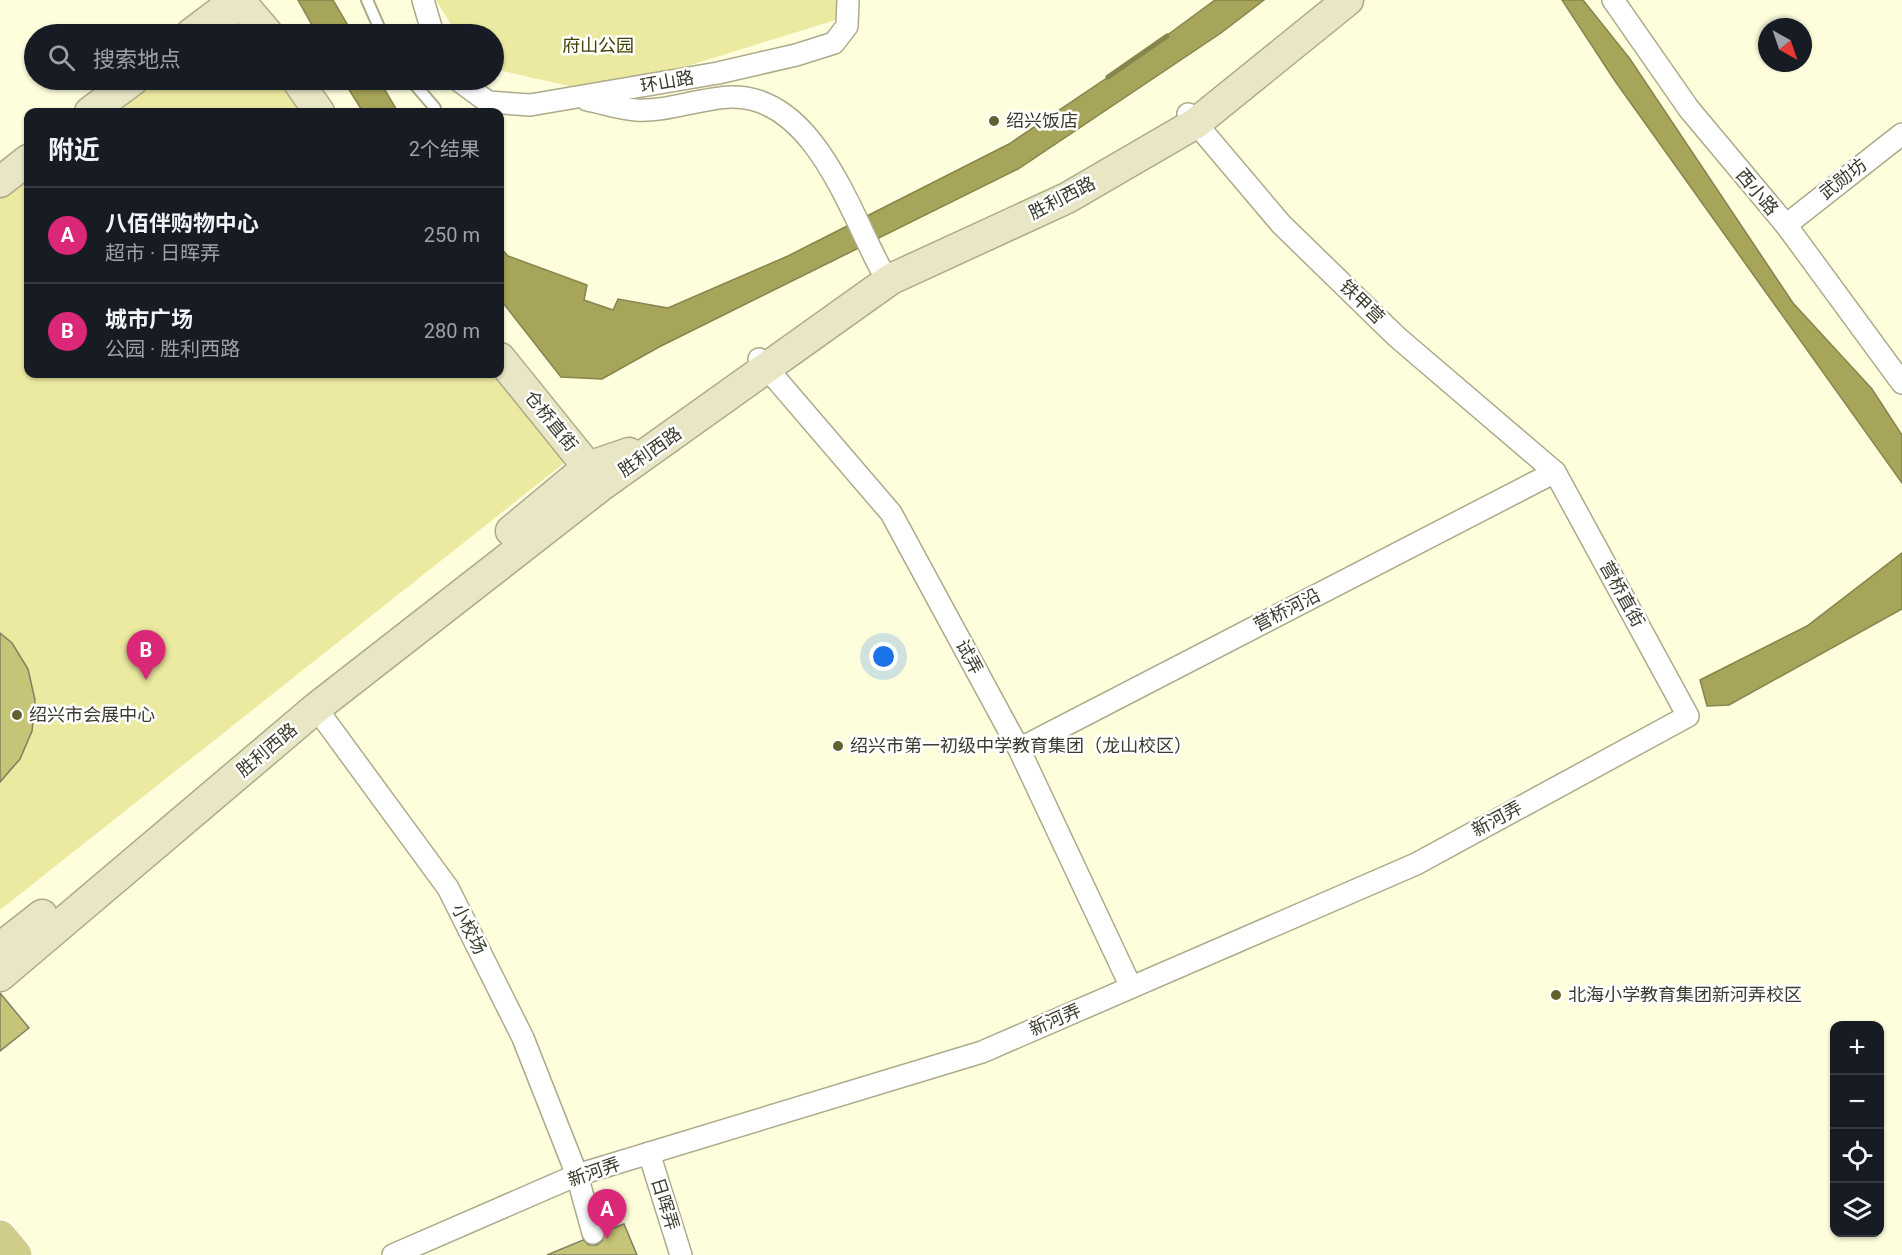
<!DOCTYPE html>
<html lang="zh">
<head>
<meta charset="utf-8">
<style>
  :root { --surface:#171b24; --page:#20242c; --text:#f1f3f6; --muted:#9ea1a6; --line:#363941; --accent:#db2777 }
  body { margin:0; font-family:Roboto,"Noto Sans SC",sans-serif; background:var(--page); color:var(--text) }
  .controls { position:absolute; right:18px; bottom:18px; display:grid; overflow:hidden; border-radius:12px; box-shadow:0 2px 4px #0004 }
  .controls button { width:54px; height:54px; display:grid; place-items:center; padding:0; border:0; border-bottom:2px solid var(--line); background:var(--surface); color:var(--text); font:30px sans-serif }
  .compass { position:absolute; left:1758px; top:18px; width:54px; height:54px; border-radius:50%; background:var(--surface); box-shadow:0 2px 4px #0004; rotate:140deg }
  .you { position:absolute; left:884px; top:657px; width:21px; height:21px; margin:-15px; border:4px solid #fff; border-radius:50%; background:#1a73e8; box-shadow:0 0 0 9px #1a73e833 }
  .badge { display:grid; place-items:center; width:39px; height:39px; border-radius:50%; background:var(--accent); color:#fff; font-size:20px; font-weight:700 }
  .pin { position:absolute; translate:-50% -50px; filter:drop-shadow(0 2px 3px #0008) }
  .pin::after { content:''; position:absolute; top:32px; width:21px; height:18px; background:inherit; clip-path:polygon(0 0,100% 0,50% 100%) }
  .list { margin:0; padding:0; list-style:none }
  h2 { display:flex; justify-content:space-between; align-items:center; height:78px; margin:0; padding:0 24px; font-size:26px }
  h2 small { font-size:20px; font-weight:400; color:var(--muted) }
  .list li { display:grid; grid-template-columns:39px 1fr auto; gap:18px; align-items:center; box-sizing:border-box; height:96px; padding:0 24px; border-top:2px solid var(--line) }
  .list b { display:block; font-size:22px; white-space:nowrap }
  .list p { margin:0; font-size:20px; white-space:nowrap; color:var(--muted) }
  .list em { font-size:20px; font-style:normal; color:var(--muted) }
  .icon { flex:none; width:33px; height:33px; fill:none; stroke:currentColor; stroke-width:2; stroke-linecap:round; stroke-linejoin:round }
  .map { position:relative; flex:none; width:1902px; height:1255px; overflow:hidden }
  .search { position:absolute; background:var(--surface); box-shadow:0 2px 4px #0004; left:24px; top:24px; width:480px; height:66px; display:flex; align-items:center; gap:15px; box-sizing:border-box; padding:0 21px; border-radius:33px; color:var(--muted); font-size:22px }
  .panel { position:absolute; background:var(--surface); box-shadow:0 2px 4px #0004; left:24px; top:108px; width:480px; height:270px; border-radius:12px }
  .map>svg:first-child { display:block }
  .green { fill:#eceaa0 }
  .water { fill:#a7a559; stroke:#86854c; stroke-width:1.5 }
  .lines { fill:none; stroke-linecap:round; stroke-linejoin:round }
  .stream { stroke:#86854c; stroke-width:5 }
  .building { fill:#c6c477; stroke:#808062; stroke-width:1.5 }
  .lane-casing { stroke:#abab8c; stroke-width:14 }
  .street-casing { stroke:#abab8c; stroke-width:24 }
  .secondary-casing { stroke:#abab8c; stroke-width:33 }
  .primary-casing { stroke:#fff; stroke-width:36 }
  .lane { stroke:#fff; stroke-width:10 }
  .street { stroke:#fff; stroke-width:21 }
  .secondary { stroke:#e8e6c4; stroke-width:30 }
  .primary { stroke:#d0cd8a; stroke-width:33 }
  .poi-dot { fill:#62602d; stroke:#fff; stroke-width:2 }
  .labels { text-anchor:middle; stroke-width:5; stroke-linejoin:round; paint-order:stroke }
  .park-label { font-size:18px; fill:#434101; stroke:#fff }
  .street-label { font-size:18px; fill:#3a3a2d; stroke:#fff }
  .poi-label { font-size:18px; fill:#3a3a2d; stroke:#fff; text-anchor:start }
</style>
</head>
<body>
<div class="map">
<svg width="1902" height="1255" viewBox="0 0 1902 1255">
  <rect width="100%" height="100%" fill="#fefedd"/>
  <g class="green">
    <polygon points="436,0 840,0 839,19 600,93 494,69 494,34 457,34"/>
    <polygon points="240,8 260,34 206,34"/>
    <polygon points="148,80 295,80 321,112 106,112"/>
    <polygon points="28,173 28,374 500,374 500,343 582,449 0,910 0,195"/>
  </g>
  <g class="water">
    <polygon points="298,0 333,0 353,34 317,34"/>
    <polygon points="1215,0 1264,0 1221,33 1018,169 659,347 602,379 561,377 500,299 500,247 508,256 587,285 584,300 613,310 618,299 668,308 788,256 1009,144 1132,61"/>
    <polygon points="1562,0 1583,0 1630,59 1793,303 1872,389 1902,435 1902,483 1615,81"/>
    <polygon points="343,80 379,80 398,112 363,112"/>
    <polygon points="1902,553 1902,609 1729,705 1707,706 1700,680 1807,626"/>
  </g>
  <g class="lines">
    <polyline class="stream" points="1108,77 1167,36"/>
  </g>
  <g class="building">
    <polygon points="0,633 12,643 28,669 35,700 32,731 20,759 0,782"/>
    <polygon points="0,993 29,1028 0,1051"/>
    <polygon points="624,1224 637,1255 547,1255 583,1240 589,1245 597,1245 602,1241 605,1231"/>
  </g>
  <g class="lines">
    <defs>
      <g id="lane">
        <polyline points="367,0 382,34"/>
        <polyline points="411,80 435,108"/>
      </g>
      <g id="street">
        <polyline points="423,0 433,34"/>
        <polyline points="1613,0 1689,109 1786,225 1902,383"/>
        <polyline points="458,80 488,102 530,105 718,73 796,55 834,43 847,26 848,0"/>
        <path d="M587,100C603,103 620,109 636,110C667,112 700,98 731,97C814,95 850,213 882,271"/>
        <polyline points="1786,225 1902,134"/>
        <polyline points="759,359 891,513 1019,749 1131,987"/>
        <polyline points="316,708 448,888 523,1038 577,1175 593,1233"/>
        <polyline points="1019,749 1555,472"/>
        <polyline points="649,1153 681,1255"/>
        <polyline points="393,1255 577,1175 982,1052 1416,864 1688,716 1555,472 1397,337 1281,224 1188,114"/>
      </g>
      <g id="secondary">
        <polyline points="191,34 220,12 245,7 268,34"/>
        <polyline points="297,80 319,112"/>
        <polyline points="90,112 133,80"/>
        <polyline points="0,182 28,160"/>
        <polyline points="500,358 600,482"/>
        <polyline points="511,531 588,467 629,453"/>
        <polyline points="0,948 42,915"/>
        <polyline points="0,976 316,708 602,485 891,279 1067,198 1196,123 1348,0"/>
      </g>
      <polyline id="primary" points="0,1237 15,1255"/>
    </defs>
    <use href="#lane" class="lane-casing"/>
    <use href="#street" class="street-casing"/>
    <use href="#secondary" class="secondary-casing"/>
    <use href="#primary" class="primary-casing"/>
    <use href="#lane" class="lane"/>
    <use href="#street" class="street"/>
    <use href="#secondary" class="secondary"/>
    <use href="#primary" class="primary"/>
  </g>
  <g class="poi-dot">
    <circle cx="994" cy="121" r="6"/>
    <circle cx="17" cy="715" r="6"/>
    <circle cx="838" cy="746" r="6"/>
    <circle cx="1556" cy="995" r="6"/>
  </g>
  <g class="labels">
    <g class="park-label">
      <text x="598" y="52">府山公园</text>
    </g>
    <g class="street-label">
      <text transform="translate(667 82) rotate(-10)" y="6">环山路</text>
      <text transform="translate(1843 179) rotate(-38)" y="6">武勋坊</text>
      <text transform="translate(1757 192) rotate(50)" y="6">西小路</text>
      <text transform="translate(1062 198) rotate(-27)" y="6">胜利西路</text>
      <text transform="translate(1362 302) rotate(44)" y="6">铁甲营</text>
      <text transform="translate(551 421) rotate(51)" y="6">仓桥直街</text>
      <text transform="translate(650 452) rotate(-35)" y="6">胜利西路</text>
      <text transform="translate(1622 594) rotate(61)" y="6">营桥直街</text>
      <text transform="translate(1287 610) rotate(-27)" y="6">营桥河沿</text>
      <text transform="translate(969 657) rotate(62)" y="6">试弄</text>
      <text transform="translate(267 750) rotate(-40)" y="6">胜利西路</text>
      <text transform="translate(1497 819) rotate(-28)" y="6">新河弄</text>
      <text transform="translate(469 929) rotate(63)" y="6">小校场</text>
      <text transform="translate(1055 1020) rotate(-23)" y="6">新河弄</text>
      <text transform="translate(594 1172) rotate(-19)" y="6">新河弄</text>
      <text transform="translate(665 1204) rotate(73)" y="6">日晖弄</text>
    </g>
    <g class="poi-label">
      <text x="1006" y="127">绍兴饭店</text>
      <text x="29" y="721">绍兴市会展中心</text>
      <text x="850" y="752">绍兴市第一初级中学教育集团（龙山校区）</text>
      <text x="1568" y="1001">北海小学教育集团新河弄校区</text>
    </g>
  </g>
</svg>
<div class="controls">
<button>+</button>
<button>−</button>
<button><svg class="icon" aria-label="locate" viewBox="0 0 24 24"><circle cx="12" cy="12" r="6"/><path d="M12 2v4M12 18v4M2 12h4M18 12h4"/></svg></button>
<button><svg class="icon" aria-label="layers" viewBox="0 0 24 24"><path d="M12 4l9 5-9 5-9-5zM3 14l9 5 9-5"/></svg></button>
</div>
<svg class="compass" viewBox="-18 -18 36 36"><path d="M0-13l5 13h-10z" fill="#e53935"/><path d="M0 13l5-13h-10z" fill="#9ea1a6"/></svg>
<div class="you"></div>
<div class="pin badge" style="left:607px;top:1239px">A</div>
<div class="pin badge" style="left:146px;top:680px">B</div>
<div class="search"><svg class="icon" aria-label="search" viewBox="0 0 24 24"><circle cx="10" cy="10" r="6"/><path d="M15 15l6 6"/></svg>搜索地点</div>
<section class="panel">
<h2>附近<small>2个结果</small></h2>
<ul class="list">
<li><span class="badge">A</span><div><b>八佰伴购物中心</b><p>超市 · 日晖弄</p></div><em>250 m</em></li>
<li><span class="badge">B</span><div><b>城市广场</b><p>公园 · 胜利西路</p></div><em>280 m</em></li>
</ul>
</section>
</div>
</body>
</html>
